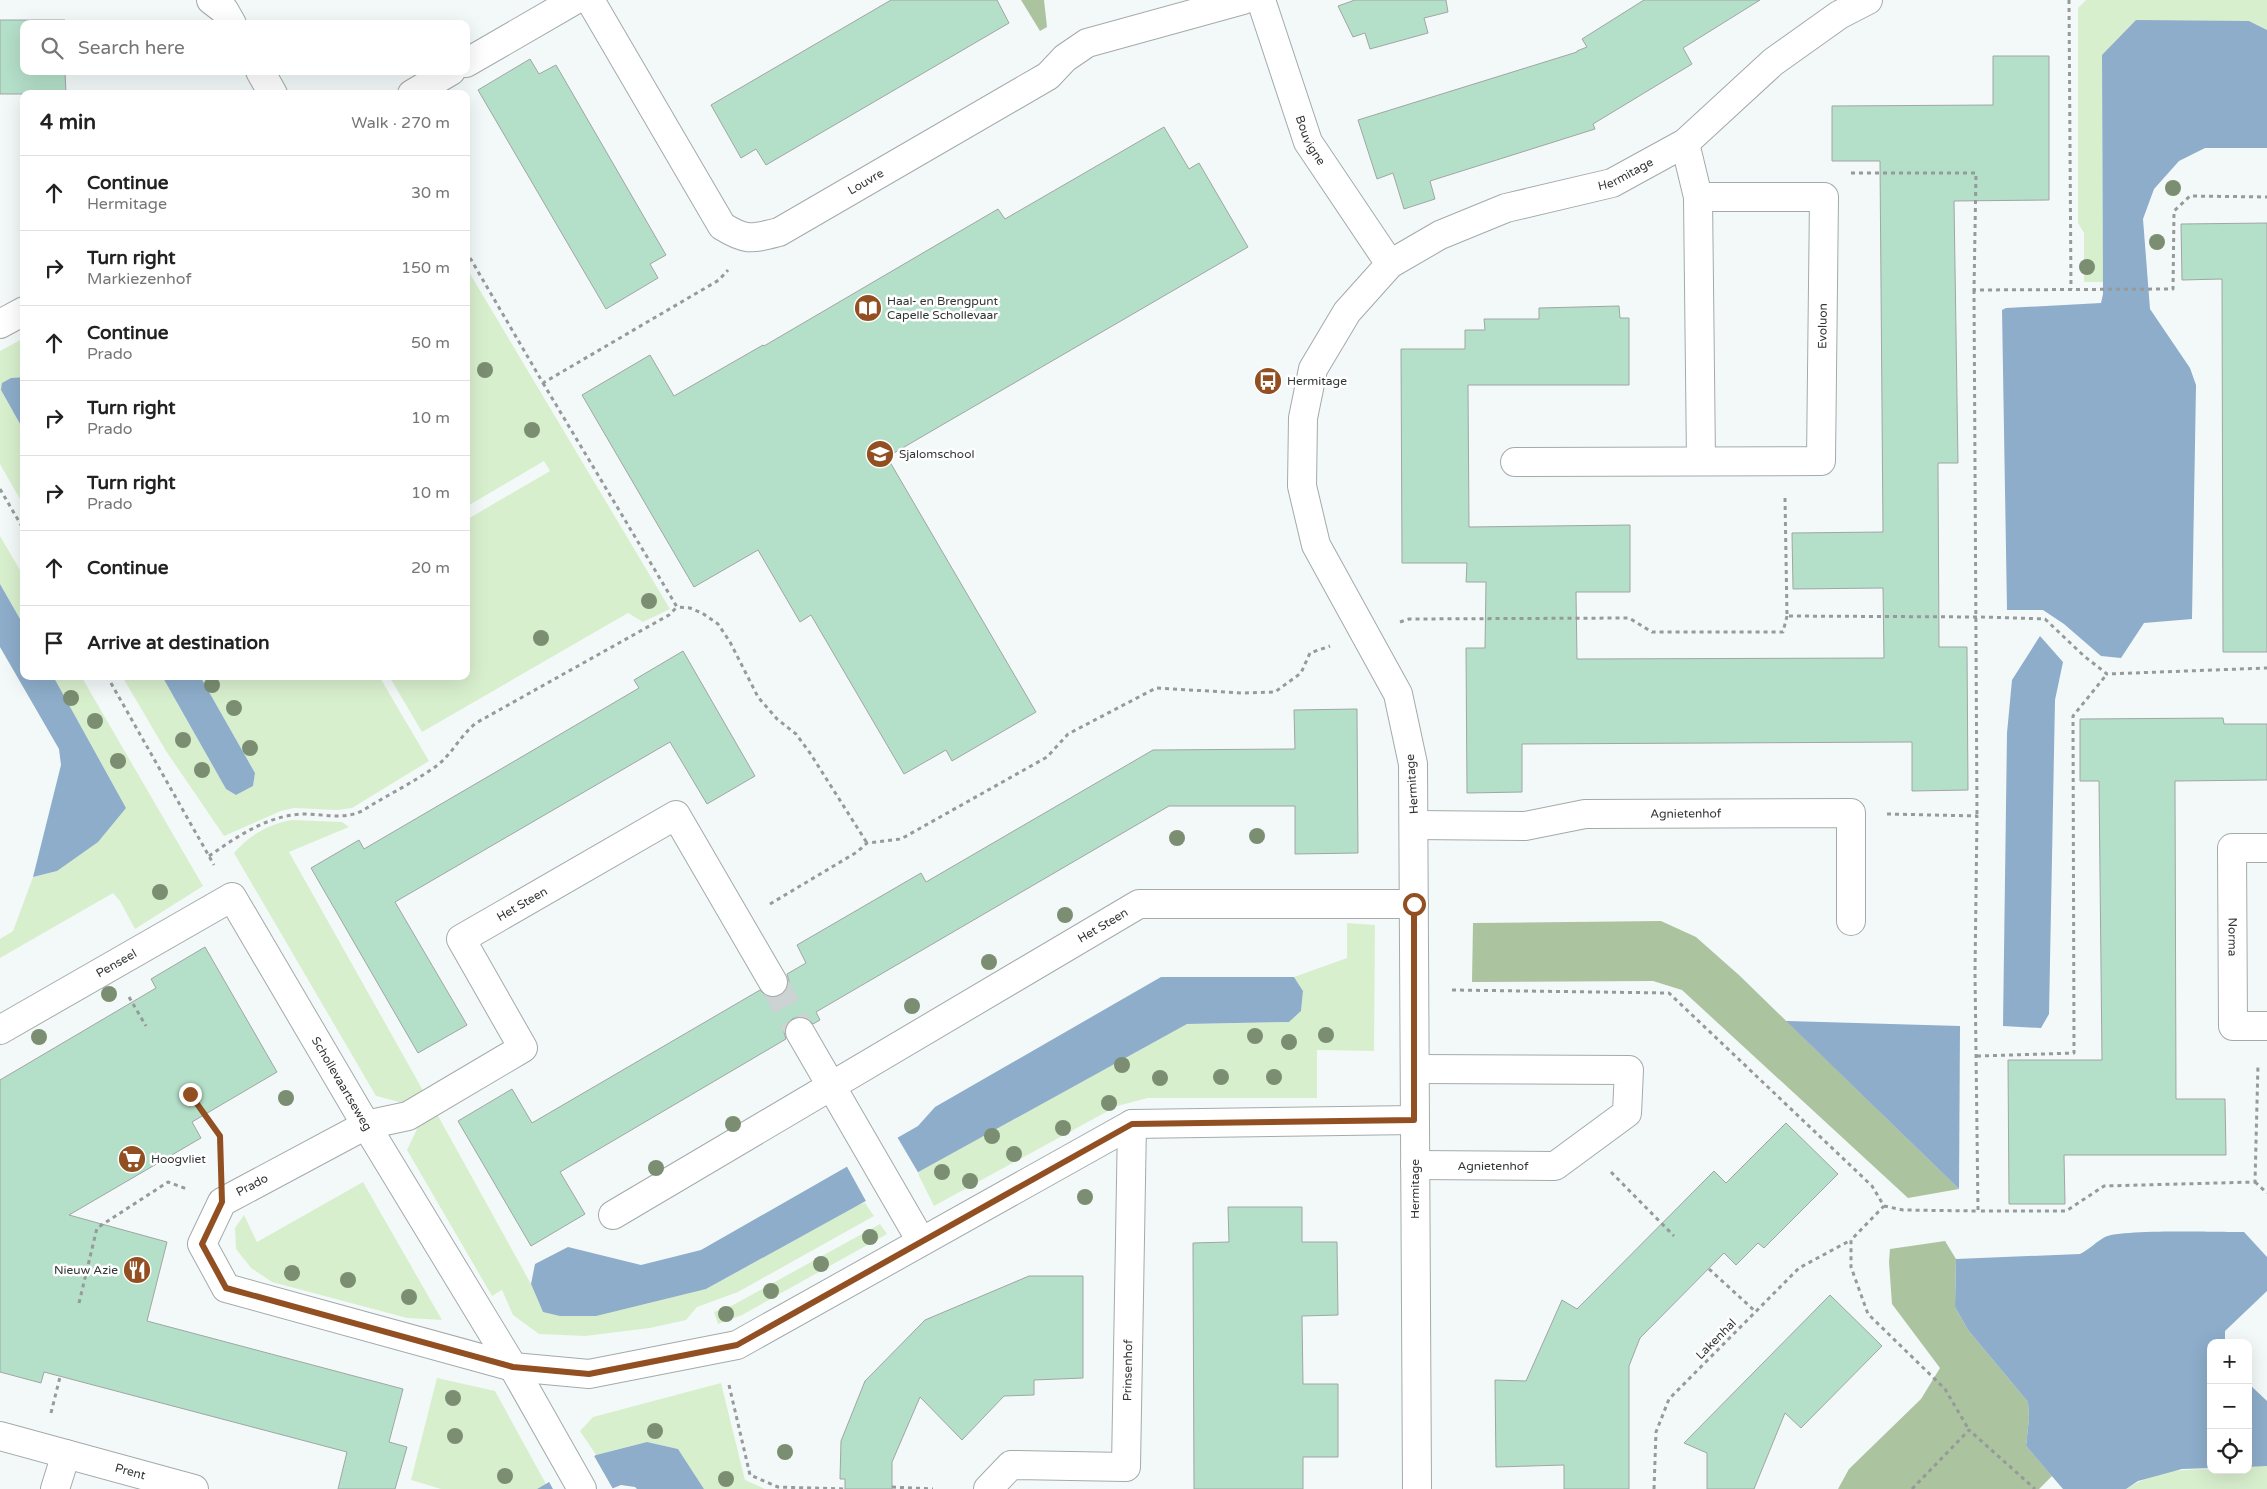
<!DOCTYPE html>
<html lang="en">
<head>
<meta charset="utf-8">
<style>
  :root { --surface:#fff; --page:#f2f2f2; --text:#222; --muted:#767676; --line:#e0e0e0 }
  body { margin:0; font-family:"Varela Round",sans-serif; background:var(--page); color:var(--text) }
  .controls { position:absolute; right:15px; bottom:15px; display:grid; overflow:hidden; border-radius:10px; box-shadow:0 5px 20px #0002 }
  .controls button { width:45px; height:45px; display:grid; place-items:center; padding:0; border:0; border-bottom:1px solid var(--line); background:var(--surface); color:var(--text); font:25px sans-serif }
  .stop { position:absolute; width:15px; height:15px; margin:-11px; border:4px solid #924f21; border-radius:50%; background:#fff }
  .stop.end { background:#924f21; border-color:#fff; box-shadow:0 1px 5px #0008 }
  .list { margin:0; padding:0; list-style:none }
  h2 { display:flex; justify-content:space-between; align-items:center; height:65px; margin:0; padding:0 20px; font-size:21px }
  h2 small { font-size:16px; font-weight:400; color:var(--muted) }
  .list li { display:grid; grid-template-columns:32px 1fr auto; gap:15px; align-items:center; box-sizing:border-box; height:75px; padding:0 20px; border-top:1px solid var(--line) }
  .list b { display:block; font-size:19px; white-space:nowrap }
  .list p { margin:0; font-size:16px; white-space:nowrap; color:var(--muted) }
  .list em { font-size:16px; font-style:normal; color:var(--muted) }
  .icon { flex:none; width:28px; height:28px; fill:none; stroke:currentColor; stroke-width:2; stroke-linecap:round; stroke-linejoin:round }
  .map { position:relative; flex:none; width:2267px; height:1489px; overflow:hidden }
  .search { position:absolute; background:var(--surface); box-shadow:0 5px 20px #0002; left:20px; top:20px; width:450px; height:55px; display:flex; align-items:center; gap:12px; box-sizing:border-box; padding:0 18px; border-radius:10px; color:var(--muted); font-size:19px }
  .panel { position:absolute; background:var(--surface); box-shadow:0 5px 20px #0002; left:20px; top:90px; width:450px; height:590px; border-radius:10px }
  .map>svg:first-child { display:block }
  .green { fill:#d8efcd }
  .forest { fill:#abc39f }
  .water { fill:#8dadca }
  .pier { fill:#f3f9f9 }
  .building { fill:#b4dfc9; stroke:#a1a6a3 }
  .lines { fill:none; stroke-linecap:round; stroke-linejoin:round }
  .minor-tunnel { stroke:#cdd2d2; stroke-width:28; stroke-dasharray:28 14; stroke-linecap:butt }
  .minor-casing { stroke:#a4aaaa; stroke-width:30 }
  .path { stroke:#969a9a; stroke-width:3; stroke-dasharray:4 4; stroke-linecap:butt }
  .minor { stroke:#fff; stroke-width:28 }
  .tree { fill:#7b8e71 }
  .route { stroke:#924f21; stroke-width:6 }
  .labels { text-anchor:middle; stroke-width:5; stroke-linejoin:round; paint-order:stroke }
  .street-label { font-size:12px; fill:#343636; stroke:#fff }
  .poi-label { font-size:12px; fill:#343636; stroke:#fff; text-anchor:start }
</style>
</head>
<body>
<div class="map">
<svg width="2267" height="1489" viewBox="0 0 2267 1489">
  <rect width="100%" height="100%" fill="#f3f9f9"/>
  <g class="green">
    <polygon points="2086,0 2267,0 2267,30 2249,21 2102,55 2103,282 2084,282 2084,233 2078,223 2078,8"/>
    <polygon points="466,267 670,609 643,622 628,613 422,732 389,676 466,676 466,520 550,471 544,461 466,507"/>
    <polygon points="24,338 24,377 11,378 1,390 24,431 24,506 0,464 0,351"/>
    <polygon points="0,536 24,577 24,626 0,584"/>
    <polygon points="53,676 81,676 203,886 135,929 120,901 113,893 0,958 0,939 13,931 33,877 57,871 126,808"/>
    <polygon points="122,676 162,676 226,789 236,795 253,786 255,773 200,676 379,676 429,761 352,808 337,810 294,808 281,811 224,836 166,751"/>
    <path d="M293,820L342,822L349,827L289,852L425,1094L407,1104L376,1096L234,853C248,836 270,823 293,820Z"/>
    <polygon points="1347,923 1375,925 1374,1051 1317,1050 1317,1098 1148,1098 1117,1106 934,1206 917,1172 1187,1024 1289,1022 1301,1011 1303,991 1294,977 1347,958"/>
    <polygon points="437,1114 531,1284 543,1312 706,1289 858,1205 865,1203 874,1216 738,1292 697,1307 686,1320 650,1328 585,1336 539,1334 513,1315 502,1290 492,1296 407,1150 418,1127"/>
    <polygon points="363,1182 442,1320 407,1318 272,1282 251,1268 236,1249 235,1228 244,1215 257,1242"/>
    <polygon points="880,1224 887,1234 742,1315 718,1324 714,1312 733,1305"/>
    <polygon points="437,1378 495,1391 546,1484 537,1489 441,1489 411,1480"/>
    <polygon points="721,1383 745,1480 765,1489 704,1489 678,1449 647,1442 596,1455 580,1431 593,1417"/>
    <path d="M2267,1466V1489H2126C2167,1463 2204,1470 2248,1470V1467Z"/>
  </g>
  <g class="forest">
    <polygon points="1021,0 1044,0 1047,27 1040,31"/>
    <polygon points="1661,921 1696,937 1740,976 1959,1189 1908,1198 1682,990 1653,981 1472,982 1473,923"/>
    <polygon points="1945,1241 1956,1259 1955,1307 1968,1330 2028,1402 2029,1418 2026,1446 2052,1476 2039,1489 1838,1489 1849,1469 1921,1399 1940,1368 1892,1304 1889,1262 1890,1249"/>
  </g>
  <g class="water">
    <polygon points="2136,20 2249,21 2267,30 2267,148 2205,148 2179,161 2154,189 2143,219 2150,309 2190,368 2196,385 2192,619 2144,623 2121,658 2101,656 2064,624 2043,610 2007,610 2002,310 2006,308 2101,303 2103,294 2102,55"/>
    <polygon points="24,377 24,431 1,390 2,383 11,378"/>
    <polygon points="0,584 24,626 24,676 53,676 126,808 98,842 57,871 33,877 61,765 59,749 0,647"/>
    <polygon points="2040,636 2063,662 2055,700 2049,1014 2041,1028 2003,1026 2007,733 2012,680"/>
    <polygon points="162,676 200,676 255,773 253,786 236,795 226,789"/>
    <polygon points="1161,977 1294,977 1303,991 1301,1011 1289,1022 1187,1024 706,1289 596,1316 560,1316 543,1312 531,1284 535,1264 568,1247 641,1265 701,1250 918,1126 935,1107"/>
    <polygon points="1787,1021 1960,1026 1959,1189 1786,1021"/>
    <path d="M2244,1232L2267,1257V1291L2225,1331V1343H2211V1468L2182,1469L2138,1481L2126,1489H2063L2026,1446L2029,1418L2028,1402L1968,1330L1955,1307L1956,1259L2080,1254C2090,1249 2097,1241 2105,1237C2119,1229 2221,1232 2244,1232Z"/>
    <polygon points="2248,1383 2267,1401 2267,1466 2248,1467"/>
    <polygon points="647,1442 678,1449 704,1489 637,1489 635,1487 621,1485 611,1489 537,1489 596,1455"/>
  </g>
  <g class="pier">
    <polygon points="896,1135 919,1174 867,1203 846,1165"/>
    <polygon points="593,1454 613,1489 553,1489 548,1480"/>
  </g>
  <g class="building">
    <polygon points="891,0 997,0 1009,23 766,165 756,149 741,158 711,105"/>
    <polygon points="1355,0 1446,0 1448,12 1424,18 1428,33 1370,49 1365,33 1353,37 1338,6"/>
    <polygon points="1644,0 1760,0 1683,48 1692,64 1593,124 1595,129 1430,181 1435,199 1404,209 1393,173 1377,179 1358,120 1577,52 1577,51 1587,47 1582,39"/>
    <polygon points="0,20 65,20 65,24 24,24 24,71 65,71 66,94 0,94"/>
    <polygon points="1993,56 2049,56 2049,200 1954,201 1958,463 1938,463 1939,647 1967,647 1968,790 1912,791 1912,742 1522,744 1522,792 1467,793 1466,648 1485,648 1486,582 1466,582 1467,563 1402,563 1401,349 1465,349 1465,330 1485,330 1484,319 1539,319 1539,308 1619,306 1620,318 1629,318 1629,385 1468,385 1469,527 1630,525 1630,592 1576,592 1577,659 1884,658 1883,588 1793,589 1792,533 1883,532 1880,161 1832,161 1832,106 1993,105"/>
    <polygon points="530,59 539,74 556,65 666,255 650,264 658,278 606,309 478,90"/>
    <polygon points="1164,127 1189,169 1199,163 1248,247 887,457 1036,712 952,761 946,750 904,774 811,615 800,622 758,550 694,587 582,395 650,355 674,396 763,345 764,346 998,209 1005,219"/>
    <polygon points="2267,223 2267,652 2223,652 2222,279 2182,280 2181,224"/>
    <polygon points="683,651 755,776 707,804 670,742 395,902 467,1025 418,1053 311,868 359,840 364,849 501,769 639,688 634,680"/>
    <polygon points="1357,709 1358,853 1295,854 1295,806 1169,806 816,1012 820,1020 813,1024 807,1018 800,1016 792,1019 786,1025 784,1032 786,1039 560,1172 585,1214 531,1246 458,1121 512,1089 532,1123 760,990 766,996 774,998 780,996 787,989 789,981 787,974 806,963 797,945 921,873 926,882 1153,750 1295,749 1294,710"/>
    <polygon points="2223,718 2224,724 2267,724 2267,780 2175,781 2176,1099 2225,1099 2226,1155 2064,1155 2065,1204 2009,1204 2008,1060 2102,1060 2099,781 2080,781 2080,719"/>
    <polygon points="205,947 277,1072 192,1122 201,1138 69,1215 167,1242 147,1321 403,1389 389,1442 407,1447 395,1489 338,1489 347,1452 44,1372 41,1383 0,1372 0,1080 156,988 151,979"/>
    <polygon points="1786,1123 1838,1174 1764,1248 1758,1243 1736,1265 1724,1253 1640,1338 1629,1366 1629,1489 1564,1489 1564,1465 1496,1467 1495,1380 1526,1381 1562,1300 1577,1309 1714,1171 1726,1183"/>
    <polygon points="1228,1207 1302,1207 1302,1242 1337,1242 1338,1315 1302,1316 1303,1384 1338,1384 1338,1457 1303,1457 1303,1489 1194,1489 1193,1243 1229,1242"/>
    <polygon points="1029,1276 1083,1276 1083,1378 1034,1380 1034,1395 1004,1396 962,1440 920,1397 892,1462 892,1489 845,1489 845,1479 840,1479 841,1441 865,1381 925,1320"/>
    <polygon points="1830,1295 1882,1346 1801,1428 1785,1413 1754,1489 1707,1489 1707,1453 1684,1443"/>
  </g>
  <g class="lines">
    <polyline class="minor-tunnel" points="773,982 800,1032"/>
    <defs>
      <g id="minor">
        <polyline points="211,0 224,10 232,24"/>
        <path id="s1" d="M590,0L722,226C746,241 751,239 779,232L1048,76L1065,58L1087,43L1243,0"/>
        <path id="s2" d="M1261,0L1308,142L1390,264"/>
        <polyline points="466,63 575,0"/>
        <polyline points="260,71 273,94"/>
        <polyline points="412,94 451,71"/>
        <polyline points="1685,143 1698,197 1701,461"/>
        <polyline points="0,324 24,311"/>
        <path id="s3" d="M1515,462L1821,461L1824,197H1698"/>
        <path id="s4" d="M1415,825L1525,826L1585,814L1851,813V921"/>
        <path id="s5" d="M2267,848H2232L2233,1026H2267"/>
        <polyline points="773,982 676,815 461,939 523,1048 408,1116 366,1125 222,1202 202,1244 226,1288 513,1367 589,1374 737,1345 1132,1124 1414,1120"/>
        <path id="s6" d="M0,1030L232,897L366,1125L513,1367L582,1489"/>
        <polyline points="800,1032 921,1241"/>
        <polyline points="1415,1069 1629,1070 1627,1113 1555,1166 1415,1165"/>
        <path id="s7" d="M613,1215L1139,904H1414"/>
        <path id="s8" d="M0,1436L194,1489"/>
        <polyline points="55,1489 66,1454"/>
        <path id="s9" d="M988,1489L1011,1465L1126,1467L1132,1124"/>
        <path id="s10" d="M1417,1489L1413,764L1398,694L1316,545L1302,486L1303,418L1313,369L1347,312L1390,264L1440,235L1506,208L1612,183L1685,143L1773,62L1839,15L1868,0"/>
      </g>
    </defs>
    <use href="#minor" class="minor-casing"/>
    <g class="path">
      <polyline points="2069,0 2071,289"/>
      <polyline points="1851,173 1976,173 1974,290 2173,289 2174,211 2190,196 2267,197"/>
      <polyline points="466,251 543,383 719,280 728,270"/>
      <polyline points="1974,290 1977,816"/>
      <polyline points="543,383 677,607 690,608 702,613 718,624 730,642 758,697 777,719 796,734 810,753 867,843"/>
      <polyline points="0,489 24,530"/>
      <polyline points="1785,498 1787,616 1981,617 2045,619 2084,656 2107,674 2267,668"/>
      <polyline points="1400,622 1409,619 1629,618 1652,632 1783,632 1787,616"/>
      <polyline points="107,676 214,865"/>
      <polyline points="1887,814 1977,816 1975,973 1978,1211 2066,1211 2104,1186 2255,1182 2258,1064"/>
      <path d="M209,856C238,836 268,815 304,814C324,814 343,820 362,811C387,795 415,782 439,764C453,752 461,735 476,723L669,615L677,607"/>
      <polyline points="770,904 857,852 867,843 901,839 1047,757 1068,734 1156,688 1242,693 1275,692 1301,673 1310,653 1330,646"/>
      <polyline points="1452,990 1669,993 1872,1186 1884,1206 1851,1240 1851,1267 1868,1314 1945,1389 1969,1430"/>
      <polyline points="129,997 146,1026"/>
      <polyline points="1977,1056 2074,1053 2073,716 2107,674"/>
      <polyline points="190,1094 219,1137 220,1162"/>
      <polyline points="1611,1172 1674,1236"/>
      <polyline points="2255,1182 2267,1193"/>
      <polyline points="1884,1206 1903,1210 1978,1211"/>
      <polyline points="1709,1269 1756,1312"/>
      <polyline points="79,1303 97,1228 168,1182 187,1189"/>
      <polyline points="729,1385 750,1475 778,1487 845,1489"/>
      <polyline points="51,1413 60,1377"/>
      <polyline points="892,1487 933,1489"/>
      <polyline points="1654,1489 1656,1432 1669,1399 1799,1268 1851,1240"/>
      <polyline points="1912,1489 1969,1430 2035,1489"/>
    </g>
    <use href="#minor" class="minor"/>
  </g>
  <g class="tree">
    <circle cx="2173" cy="188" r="8"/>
    <circle cx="2157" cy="242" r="8"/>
    <circle cx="2087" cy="267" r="8"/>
    <circle cx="485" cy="370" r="8"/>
    <circle cx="532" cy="430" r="8"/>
    <circle cx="649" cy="601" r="8"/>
    <circle cx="541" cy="638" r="8"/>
    <circle cx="212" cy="685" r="8"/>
    <circle cx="71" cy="698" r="8"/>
    <circle cx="234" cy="708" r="8"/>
    <circle cx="95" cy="721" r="8"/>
    <circle cx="183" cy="740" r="8"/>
    <circle cx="250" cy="748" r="8"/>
    <circle cx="118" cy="761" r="8"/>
    <circle cx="202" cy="770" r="8"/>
    <circle cx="1257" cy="836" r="8"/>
    <circle cx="1177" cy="838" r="8"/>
    <circle cx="160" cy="892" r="8"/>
    <circle cx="1065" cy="915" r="8"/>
    <circle cx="989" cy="962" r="8"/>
    <circle cx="109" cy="994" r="8"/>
    <circle cx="912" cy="1006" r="8"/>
    <circle cx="1326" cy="1035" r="8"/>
    <circle cx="1255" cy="1036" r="8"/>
    <circle cx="39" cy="1037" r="8"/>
    <circle cx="1289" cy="1042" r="8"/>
    <circle cx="1122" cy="1065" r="8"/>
    <circle cx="1221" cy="1077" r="8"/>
    <circle cx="1274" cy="1077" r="8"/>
    <circle cx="1160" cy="1078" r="8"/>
    <circle cx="286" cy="1098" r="8"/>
    <circle cx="1109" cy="1103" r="8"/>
    <circle cx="733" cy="1124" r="8"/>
    <circle cx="1063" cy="1128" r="8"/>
    <circle cx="992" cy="1136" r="8"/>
    <circle cx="1014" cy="1154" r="8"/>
    <circle cx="656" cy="1168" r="8"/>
    <circle cx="942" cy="1172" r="8"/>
    <circle cx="970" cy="1181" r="8"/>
    <circle cx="1085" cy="1197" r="8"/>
    <circle cx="870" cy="1237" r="8"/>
    <circle cx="821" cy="1264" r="8"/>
    <circle cx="292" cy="1273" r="8"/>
    <circle cx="348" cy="1280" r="8"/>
    <circle cx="771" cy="1291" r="8"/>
    <circle cx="409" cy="1297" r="8"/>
    <circle cx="726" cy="1314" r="8"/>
    <circle cx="453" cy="1398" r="8"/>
    <circle cx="655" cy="1431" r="8"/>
    <circle cx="455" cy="1436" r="8"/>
    <circle cx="785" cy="1452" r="8"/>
    <circle cx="505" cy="1476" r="8"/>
    <circle cx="726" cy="1479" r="8"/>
  </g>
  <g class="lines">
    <polyline class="route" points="190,1094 220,1136 222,1202 202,1244 226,1288 513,1367 589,1374 737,1345 1132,1124 1414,1120 1414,904"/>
  </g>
  <defs>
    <symbol id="library-disc" viewBox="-11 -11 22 22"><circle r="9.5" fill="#924f21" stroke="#fff"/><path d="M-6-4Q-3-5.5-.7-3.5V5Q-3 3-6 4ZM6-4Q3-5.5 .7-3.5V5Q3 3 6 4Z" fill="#fff"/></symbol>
    <symbol id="bus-disc" viewBox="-11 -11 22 22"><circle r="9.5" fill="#924f21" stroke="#fff"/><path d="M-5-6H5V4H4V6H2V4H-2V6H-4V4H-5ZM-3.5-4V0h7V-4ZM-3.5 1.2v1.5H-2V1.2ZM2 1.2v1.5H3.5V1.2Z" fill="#fff"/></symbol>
    <symbol id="school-disc" viewBox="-11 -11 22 22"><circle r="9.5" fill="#924f21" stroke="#fff"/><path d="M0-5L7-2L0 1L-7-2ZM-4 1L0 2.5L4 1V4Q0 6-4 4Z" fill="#fff"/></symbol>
    <symbol id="supermarket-disc" viewBox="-11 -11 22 22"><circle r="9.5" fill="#924f21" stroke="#fff"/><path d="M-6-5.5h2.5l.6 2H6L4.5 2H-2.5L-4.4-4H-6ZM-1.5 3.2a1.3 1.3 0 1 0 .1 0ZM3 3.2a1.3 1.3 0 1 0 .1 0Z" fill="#fff"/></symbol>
    <symbol id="restaurant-disc" viewBox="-11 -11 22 22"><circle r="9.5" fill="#924f21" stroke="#fff"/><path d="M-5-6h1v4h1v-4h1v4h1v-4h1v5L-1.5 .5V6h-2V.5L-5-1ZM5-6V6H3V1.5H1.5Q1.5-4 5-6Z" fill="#fff"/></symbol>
  </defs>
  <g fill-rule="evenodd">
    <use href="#library-disc" x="852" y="292" width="32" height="32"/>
    <use href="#bus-disc" x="1252" y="365" width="32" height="32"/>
    <use href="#school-disc" x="864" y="438" width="32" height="32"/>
    <use href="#supermarket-disc" x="116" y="1143" width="32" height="32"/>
    <use href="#restaurant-disc" x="121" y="1254" width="32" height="32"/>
  </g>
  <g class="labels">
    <g class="street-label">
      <text dy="4" stroke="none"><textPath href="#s2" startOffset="149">Bouvigne</textPath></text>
      <text dy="4" stroke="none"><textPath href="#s10" startOffset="1530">Hermitage</textPath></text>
      <text dy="4" stroke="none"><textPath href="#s1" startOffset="422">Louvre</textPath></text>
      <text dy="4" stroke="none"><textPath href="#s3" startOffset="441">Evoluon</textPath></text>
      <text transform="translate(1412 784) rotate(-94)" y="4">Hermitage</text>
      <text dy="4" stroke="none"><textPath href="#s4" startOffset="272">Agnietenhof</textPath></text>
      <text transform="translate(522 904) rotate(-30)" y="4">Het Steen</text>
      <text dy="4" stroke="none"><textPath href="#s7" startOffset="569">Het Steen</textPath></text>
      <text dy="4" stroke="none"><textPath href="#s5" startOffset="124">Norma</textPath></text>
      <text dy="4" stroke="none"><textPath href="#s6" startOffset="134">Penseel</textPath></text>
      <text dy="4" stroke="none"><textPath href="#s6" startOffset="484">Schollevaartseweg</textPath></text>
      <text x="1493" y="1170">Agnietenhof</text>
      <text transform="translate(252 1185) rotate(-28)" y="4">Prado</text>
      <text transform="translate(1415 1189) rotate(-90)" y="4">Hermitage</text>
      <text transform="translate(1716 1339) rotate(-45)" y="4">Lakenhal</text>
      <text dy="4" stroke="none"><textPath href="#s9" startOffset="245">Prinsenhof</textPath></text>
      <text dy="4" stroke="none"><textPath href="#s8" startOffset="135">Prent</textPath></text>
    </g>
    <g class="poi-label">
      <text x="887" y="305">Haal- en Brengpunt<tspan x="887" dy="14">Capelle Schollevaar</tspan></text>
      <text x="1287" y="385">Hermitage</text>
      <text x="899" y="458">Sjalomschool</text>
      <text x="151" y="1163">Hoogvliet</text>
      <text x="118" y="1274" text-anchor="end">Nieuw Azie</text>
    </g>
  </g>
</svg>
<div class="controls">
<button>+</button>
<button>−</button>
<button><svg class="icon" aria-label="locate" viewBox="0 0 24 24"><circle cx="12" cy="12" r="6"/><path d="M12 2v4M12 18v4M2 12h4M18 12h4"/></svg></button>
</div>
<div class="stop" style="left:1414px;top:904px"></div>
<div class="stop end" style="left:190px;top:1094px"></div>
<div class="search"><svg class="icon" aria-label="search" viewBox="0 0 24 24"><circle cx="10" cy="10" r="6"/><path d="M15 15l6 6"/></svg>Search here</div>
<section class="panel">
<h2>4 min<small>Walk · 270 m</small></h2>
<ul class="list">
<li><svg class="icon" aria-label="ahead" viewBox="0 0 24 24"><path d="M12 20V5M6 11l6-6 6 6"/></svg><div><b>Continue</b><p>Hermitage</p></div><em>30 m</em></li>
<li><svg class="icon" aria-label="right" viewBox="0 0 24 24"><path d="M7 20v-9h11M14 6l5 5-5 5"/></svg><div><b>Turn right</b><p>Markiezenhof</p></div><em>150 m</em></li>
<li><svg class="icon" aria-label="ahead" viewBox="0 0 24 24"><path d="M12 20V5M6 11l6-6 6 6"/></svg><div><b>Continue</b><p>Prado</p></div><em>50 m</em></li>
<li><svg class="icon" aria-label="right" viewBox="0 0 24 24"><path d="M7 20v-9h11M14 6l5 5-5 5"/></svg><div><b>Turn right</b><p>Prado</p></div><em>10 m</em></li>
<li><svg class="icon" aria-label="right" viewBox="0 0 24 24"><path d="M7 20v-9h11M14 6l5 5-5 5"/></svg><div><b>Turn right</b><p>Prado</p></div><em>10 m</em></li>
<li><svg class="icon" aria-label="ahead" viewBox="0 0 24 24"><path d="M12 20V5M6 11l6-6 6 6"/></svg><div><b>Continue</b></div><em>20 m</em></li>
<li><svg class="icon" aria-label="arrive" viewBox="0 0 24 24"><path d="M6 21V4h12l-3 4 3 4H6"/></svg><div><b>Arrive at destination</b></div></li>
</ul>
</section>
</div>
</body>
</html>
